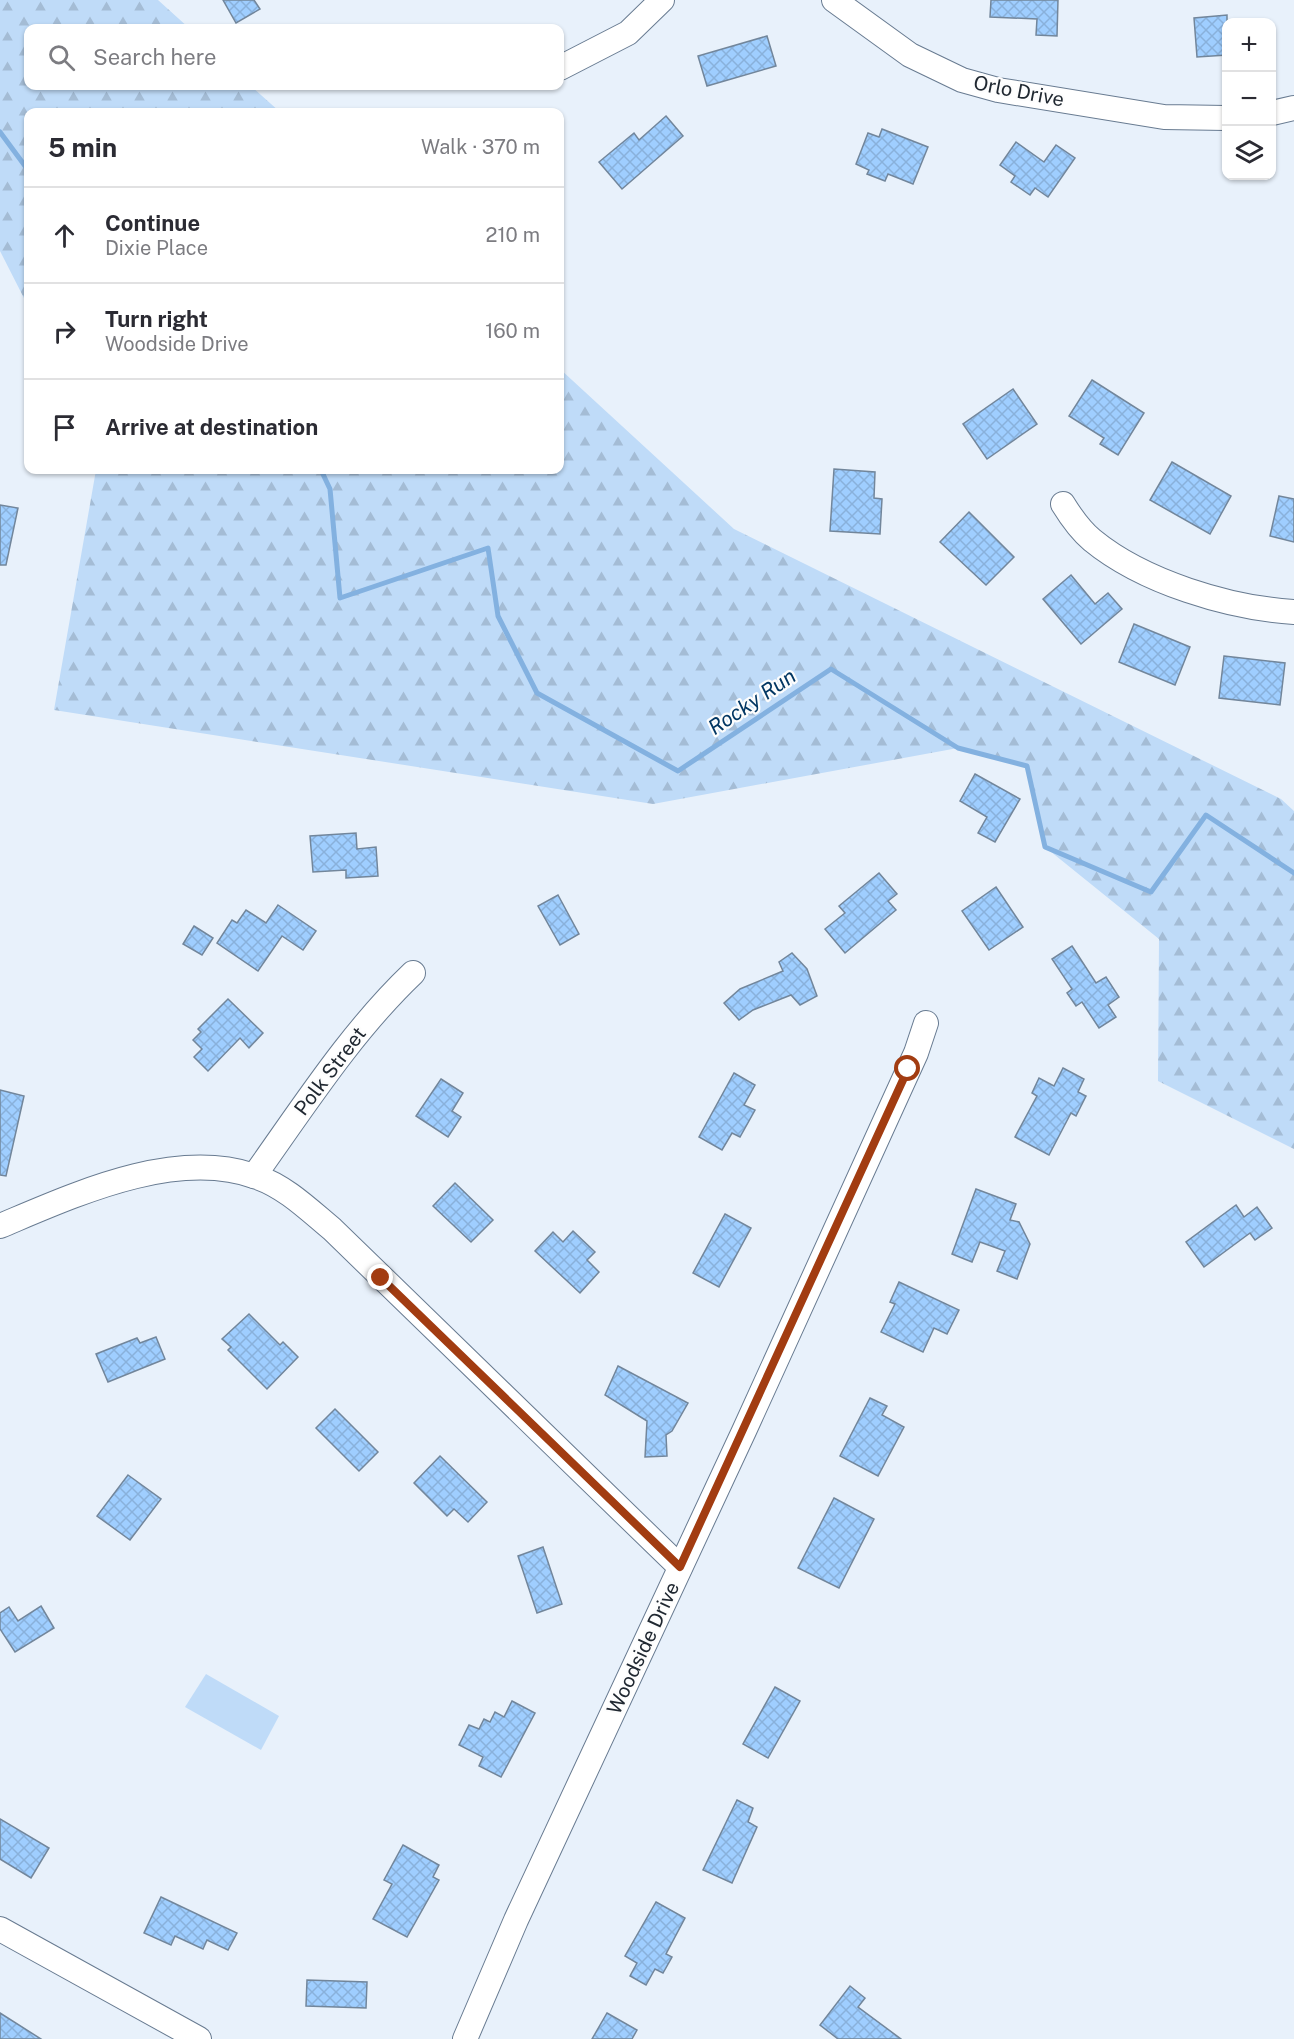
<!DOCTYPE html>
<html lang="en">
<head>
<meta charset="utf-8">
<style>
  :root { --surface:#fff; --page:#f2f2f3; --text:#2b2b33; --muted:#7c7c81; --line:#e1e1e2 }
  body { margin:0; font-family:"Public Sans",sans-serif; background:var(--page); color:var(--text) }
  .controls { position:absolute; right:18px; top:18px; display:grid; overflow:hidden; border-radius:12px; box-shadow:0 2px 4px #0004 }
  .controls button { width:54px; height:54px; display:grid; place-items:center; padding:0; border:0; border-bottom:2px solid var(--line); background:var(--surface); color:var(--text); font:30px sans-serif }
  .stop { position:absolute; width:18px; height:18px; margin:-14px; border:4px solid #a23c11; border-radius:50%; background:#fff }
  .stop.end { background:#a23c11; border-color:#fff; box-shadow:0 2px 6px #0008 }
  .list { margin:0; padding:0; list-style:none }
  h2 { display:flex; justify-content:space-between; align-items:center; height:78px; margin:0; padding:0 24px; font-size:26px }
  h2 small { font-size:20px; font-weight:400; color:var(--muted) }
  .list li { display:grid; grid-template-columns:39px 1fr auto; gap:18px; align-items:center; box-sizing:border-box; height:96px; padding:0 24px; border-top:2px solid var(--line) }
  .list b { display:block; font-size:22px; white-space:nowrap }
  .list p { margin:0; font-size:20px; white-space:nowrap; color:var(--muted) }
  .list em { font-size:20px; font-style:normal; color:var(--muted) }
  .icon { flex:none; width:33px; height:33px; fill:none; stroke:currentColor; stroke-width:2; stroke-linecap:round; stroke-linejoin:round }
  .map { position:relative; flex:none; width:1294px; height:2039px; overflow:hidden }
  .search { position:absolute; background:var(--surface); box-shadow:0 2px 4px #0004; left:24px; top:24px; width:540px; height:66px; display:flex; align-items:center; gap:15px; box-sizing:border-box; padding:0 21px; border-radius:12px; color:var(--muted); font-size:22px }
  .panel { position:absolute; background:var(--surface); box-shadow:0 2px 4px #0004; left:24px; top:108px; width:540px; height:366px; border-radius:12px }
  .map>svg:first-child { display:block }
  .forest { fill:url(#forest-firs) }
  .pitch { fill:#bfdbf8 }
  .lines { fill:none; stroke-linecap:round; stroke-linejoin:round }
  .stream { stroke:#83b1e0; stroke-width:5 }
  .building { fill:url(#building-cross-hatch); stroke:#72869b; stroke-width:1.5 }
  .minor-casing { stroke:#687b91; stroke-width:26 }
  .minor { stroke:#fff; stroke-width:24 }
  .route { stroke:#a23c11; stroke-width:8 }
  .labels { text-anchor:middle; stroke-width:4.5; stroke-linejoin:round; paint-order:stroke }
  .street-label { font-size:20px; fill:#202831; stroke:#fdfdfd }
  .water-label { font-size:21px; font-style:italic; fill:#033763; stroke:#fdfdfd }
</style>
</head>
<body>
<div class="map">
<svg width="1294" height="2039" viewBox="0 0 1294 2039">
  <defs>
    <pattern id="forest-firs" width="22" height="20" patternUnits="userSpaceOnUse" patternTransform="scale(1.5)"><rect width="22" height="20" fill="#bfdbf8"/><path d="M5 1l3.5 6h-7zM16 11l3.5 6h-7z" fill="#a4bcd5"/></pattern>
    <pattern id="building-cross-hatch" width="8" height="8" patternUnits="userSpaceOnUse" patternTransform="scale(1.5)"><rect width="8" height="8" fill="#9fceff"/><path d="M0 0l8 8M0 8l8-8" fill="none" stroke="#89b1db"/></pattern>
  </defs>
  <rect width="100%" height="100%" fill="#e8f1fb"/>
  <g class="forest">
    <polygon points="0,0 158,0 189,28 28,28 28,86 251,86 280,112 28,112 28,306 0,251"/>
    <polygon points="560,369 734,529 1281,799 1294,811 1294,1149 1158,1081 1159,939 1045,847 1026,766 958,748 653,804 54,710 96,470 560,470"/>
  </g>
  <polygon class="pitch" points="206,1674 279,1716 261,1750 185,1707"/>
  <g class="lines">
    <g class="stream">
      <polyline points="0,132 28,170"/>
      <polyline points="321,470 330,489 340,598 488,548 498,616 537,693 678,771 831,669 958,748 1027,766 1045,847 1151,892 1206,815 1294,873"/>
    </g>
  </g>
  <g class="building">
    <polygon points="223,0 254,0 260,9 236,23"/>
    <polygon points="991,0 1058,0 1057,36 1036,35 1037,19 990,17"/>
    <polygon points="1227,15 1227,55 1197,57 1194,18"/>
    <polygon points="767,36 776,66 707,86 698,56"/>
    <polygon points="666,116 683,136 622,189 599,162 634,133 639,140"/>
    <polygon points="882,129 928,147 913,184 888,174 885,181 867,174 869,170 856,164 868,133 879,137"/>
    <polygon points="1016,142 1044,162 1056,145 1075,158 1048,197 1035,188 1030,195 1011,182 1015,176 1000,165"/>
    <polygon points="1092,380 1144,413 1118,455 1100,444 1104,438 1069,416"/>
    <polygon points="1013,389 1037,424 987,459 963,424"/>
    <polygon points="1172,462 1231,496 1210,534 1150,500"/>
    <polygon points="834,469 875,472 874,498 882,499 880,534 830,531"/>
    <polygon points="1279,496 1294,499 1294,542 1270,536"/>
    <polygon points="0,505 18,508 6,565 0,565"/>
    <polygon points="969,512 1014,557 986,585 940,542"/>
    <polygon points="1071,575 1095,604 1108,593 1122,609 1081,644 1043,599"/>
    <polygon points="1134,624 1190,647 1175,685 1119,662"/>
    <polygon points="1224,656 1285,663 1280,705 1219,698"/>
    <polygon points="975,774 1020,799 995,842 978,833 987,817 960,801"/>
    <polygon points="356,833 357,849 376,847 378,876 346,878 346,870 313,872 310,836"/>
    <polygon points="879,873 897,894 888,901 896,910 845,953 825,929 845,913 839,906"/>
    <polygon points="996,887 1023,927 989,950 962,911"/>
    <polygon points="558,895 579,934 560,945 538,906"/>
    <polygon points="278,905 316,931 303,950 282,936 258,971 217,943 232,920 237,923 246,910 266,923"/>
    <polygon points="194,926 213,938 202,955 183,944"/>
    <polygon points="1072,946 1096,983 1106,977 1119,997 1108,1005 1116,1017 1099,1028 1082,1002 1076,1006 1067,993 1072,989 1052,959"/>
    <polygon points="792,953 807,969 817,996 800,1005 791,995 753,1010 739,1020 724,1003 740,989 783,971 779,962"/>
    <polygon points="228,999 263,1033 249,1048 240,1038 208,1071 194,1057 202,1049 193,1040 201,1032 198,1029"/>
    <polygon points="1063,1068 1084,1079 1078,1092 1086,1096 1076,1116 1071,1113 1049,1155 1015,1137 1037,1096 1032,1093 1039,1078 1054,1086"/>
    <polygon points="734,1073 755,1085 744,1105 755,1110 740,1137 732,1133 722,1150 699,1137"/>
    <polygon points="441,1079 463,1093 452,1111 461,1117 448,1137 416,1116"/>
    <polygon points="0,1090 24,1096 6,1176 0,1175"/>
    <polygon points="455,1183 493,1220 471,1242 433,1206"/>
    <polygon points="976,1189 1016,1204 1010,1220 1019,1222 1030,1244 1017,1279 997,1271 1005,1251 980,1242 972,1262 952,1254"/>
    <polygon points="1236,1205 1244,1217 1257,1207 1272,1228 1255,1240 1250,1233 1204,1267 1186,1242"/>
    <polygon points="725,1214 751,1228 719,1287 693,1273"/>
    <polygon points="573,1231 595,1252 587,1260 599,1272 580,1293 535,1251 553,1232 563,1242"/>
    <polygon points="899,1282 959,1310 947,1334 934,1328 923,1352 881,1332 895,1304 890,1302"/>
    <polygon points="249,1314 280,1345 283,1342 298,1357 267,1389 228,1350 231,1347 222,1339"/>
    <polygon points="156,1337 165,1359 108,1382 96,1354 137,1338 140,1343"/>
    <polygon points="618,1366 688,1403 672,1431 666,1435 667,1456 645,1457 647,1421 605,1395"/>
    <polygon points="870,1398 887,1406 882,1415 904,1427 878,1476 840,1456"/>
    <polygon points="335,1409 378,1452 359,1471 316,1428"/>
    <polygon points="440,1456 487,1502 468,1522 454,1509 447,1516 414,1483"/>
    <polygon points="128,1475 161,1499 130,1540 97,1516"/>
    <polygon points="834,1498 874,1519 839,1588 798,1568"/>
    <polygon points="543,1547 562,1604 537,1613 518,1556"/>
    <polygon points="41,1606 54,1628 15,1652 0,1629 0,1613 9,1607 18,1621"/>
    <polygon points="775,1687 800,1701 768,1758 743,1744"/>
    <polygon points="512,1701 535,1713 501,1777 479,1766 483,1757 459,1745 469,1725 479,1729 484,1719 490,1722 495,1712 504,1717"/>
    <polygon points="737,1800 753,1808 748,1822 757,1827 732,1883 703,1870"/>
    <polygon points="0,1819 49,1848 31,1878 0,1859"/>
    <polygon points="403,1845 439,1865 433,1877 439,1880 407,1937 373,1919 392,1884 384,1880"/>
    <polygon points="161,1897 237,1933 228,1950 207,1940 203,1949 175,1936 171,1945 144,1933"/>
    <polygon points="656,1902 685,1918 666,1954 672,1957 663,1973 655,1969 646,1985 630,1976 637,1963 625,1956"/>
    <polygon points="307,1980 367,1982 366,2008 306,2006"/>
    <polygon points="850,1986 865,1998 858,2007 901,2039 838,2039 820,2025"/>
    <polygon points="0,2013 41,2039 0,2039"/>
    <polygon points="607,2013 637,2030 632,2039 592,2039"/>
  </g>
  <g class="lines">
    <defs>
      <g id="minor">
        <polyline points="834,0 910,55 962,80 998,90 1164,117 1226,118"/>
        <polyline points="560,68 628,33 662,0"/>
        <polyline points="1272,113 1294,108"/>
        <path d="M1063,504C1071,517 1080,530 1092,540C1143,582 1229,608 1294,612"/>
        <path d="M254,1176C304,1106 351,1032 413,973"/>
        <path d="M0,1226C74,1195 176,1147 257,1177C286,1187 309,1210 332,1229L680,1567"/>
        <polyline points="0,1929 199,2039"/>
        <polyline points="465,2039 516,1920 744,1431 916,1053 926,1023"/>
      </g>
    </defs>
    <use href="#minor" class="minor-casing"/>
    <use href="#minor" class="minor"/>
  </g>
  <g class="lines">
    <polyline class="route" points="381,1278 680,1567 908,1069"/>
  </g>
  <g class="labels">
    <g class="street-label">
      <text transform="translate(1019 91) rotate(11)" y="7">Orlo Drive</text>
      <text transform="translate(330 1071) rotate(-53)" y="7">Polk Street</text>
      <text transform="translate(643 1648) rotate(-65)" y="7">Woodside Drive</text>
    </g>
    <g class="water-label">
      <text transform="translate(752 702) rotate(-34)" y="7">Rocky Run</text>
    </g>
  </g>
</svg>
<div class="controls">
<button>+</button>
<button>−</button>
<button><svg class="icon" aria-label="layers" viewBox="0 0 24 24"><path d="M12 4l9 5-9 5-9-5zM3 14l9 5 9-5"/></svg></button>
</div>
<div class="stop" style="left:908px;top:1069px"></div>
<div class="stop end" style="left:381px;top:1278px"></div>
<div class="search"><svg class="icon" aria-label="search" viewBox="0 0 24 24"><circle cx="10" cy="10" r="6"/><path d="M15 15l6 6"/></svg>Search here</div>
<section class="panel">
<h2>5 min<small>Walk · 370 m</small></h2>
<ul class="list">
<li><svg class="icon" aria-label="ahead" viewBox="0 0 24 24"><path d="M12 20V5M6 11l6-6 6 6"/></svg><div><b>Continue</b><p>Dixie Place</p></div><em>210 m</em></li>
<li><svg class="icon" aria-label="right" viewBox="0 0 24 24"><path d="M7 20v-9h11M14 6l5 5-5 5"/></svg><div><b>Turn right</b><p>Woodside Drive</p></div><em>160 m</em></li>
<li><svg class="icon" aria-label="arrive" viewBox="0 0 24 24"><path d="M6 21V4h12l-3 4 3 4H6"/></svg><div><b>Arrive at destination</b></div></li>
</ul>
</section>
</div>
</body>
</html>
